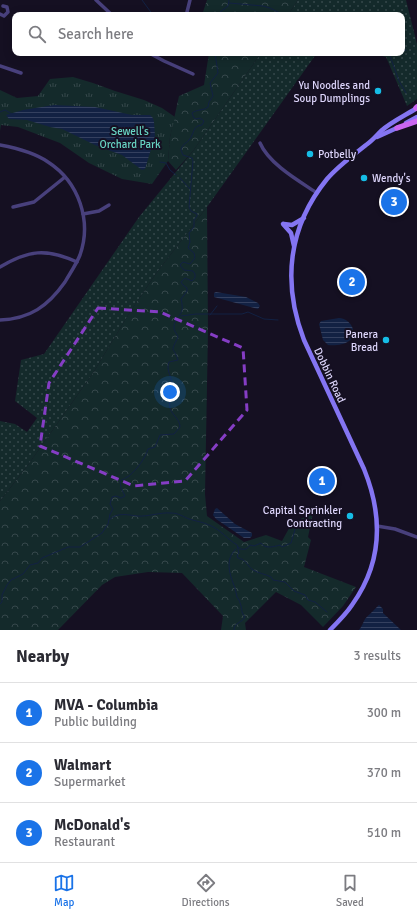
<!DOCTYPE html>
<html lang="en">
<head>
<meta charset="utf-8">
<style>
  :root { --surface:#fff; --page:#f2f2f3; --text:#2b2b33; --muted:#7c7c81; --line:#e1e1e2; --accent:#1a73e8 }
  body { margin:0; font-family:Signika,sans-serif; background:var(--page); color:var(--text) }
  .you { position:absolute; left:170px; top:392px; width:14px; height:14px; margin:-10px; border:3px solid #fff; border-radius:50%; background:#1a73e8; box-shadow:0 0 0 6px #1a73e833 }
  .badge { display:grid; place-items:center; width:26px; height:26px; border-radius:50%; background:var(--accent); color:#fff; font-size:13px; font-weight:700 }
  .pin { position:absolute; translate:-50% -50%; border:2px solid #fff; box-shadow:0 1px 4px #0006 }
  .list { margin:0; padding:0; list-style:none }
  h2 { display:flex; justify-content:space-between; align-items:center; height:52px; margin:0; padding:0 16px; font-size:17px }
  h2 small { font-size:13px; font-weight:400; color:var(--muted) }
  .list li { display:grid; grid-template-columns:26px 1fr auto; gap:12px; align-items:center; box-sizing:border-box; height:60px; padding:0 16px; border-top:1px solid var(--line) }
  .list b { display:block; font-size:15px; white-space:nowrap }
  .list p { margin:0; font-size:13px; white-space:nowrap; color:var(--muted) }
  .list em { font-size:13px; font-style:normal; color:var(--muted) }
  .icon { flex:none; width:22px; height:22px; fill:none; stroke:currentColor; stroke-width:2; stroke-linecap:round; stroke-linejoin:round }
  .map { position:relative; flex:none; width:417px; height:630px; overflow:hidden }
  .search { position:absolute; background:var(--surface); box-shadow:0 2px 10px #0003; left:12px; right:12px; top:12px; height:44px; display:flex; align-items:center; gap:10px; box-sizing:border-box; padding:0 14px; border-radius:8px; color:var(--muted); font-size:15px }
  .sheet { height:232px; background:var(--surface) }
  nav { display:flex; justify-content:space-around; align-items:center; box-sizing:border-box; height:56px; border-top:1px solid var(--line); background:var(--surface); font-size:11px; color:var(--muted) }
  nav a { display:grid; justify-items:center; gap:2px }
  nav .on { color:var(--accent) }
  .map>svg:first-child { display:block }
  .grass { fill:url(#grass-dots) }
  .forest { fill:url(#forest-crowns) }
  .park { fill:url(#park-tufts) }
  .water { fill:url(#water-rules) }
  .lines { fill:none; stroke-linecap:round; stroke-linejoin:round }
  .stream { stroke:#122143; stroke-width:1 }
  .street { stroke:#48407c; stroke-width:3.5 }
  .secondary { stroke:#8475f2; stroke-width:4.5 }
  .primary { stroke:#ca66f0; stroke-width:5.5 }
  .marked { fill:none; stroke:#853dc5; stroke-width:3; stroke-dasharray:8 5; stroke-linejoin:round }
  .poi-dot { fill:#16bde6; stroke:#151022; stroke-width:1.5 }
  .labels { text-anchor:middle; stroke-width:4; stroke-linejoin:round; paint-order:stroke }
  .poi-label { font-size:11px; fill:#ddd5fb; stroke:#151022; text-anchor:end }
  .park-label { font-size:11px; fill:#68d4c3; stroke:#151022 }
  .street-label { font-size:11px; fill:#ddd5fb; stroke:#151022 }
</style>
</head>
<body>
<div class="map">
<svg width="417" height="630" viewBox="0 0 417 630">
  <defs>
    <pattern id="grass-dots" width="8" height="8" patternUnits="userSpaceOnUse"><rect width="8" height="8" fill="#142a2b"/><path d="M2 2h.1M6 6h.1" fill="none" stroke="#36484b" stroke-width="1.8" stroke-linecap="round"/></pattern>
    <pattern id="forest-crowns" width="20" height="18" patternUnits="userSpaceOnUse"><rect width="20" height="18" fill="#142a2b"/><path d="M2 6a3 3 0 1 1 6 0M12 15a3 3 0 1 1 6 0" fill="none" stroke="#36484b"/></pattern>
    <pattern id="park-tufts" width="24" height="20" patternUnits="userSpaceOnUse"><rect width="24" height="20" fill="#142a2b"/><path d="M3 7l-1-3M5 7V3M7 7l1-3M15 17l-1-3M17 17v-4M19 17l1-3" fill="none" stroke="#36484b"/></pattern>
    <pattern id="water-rules" width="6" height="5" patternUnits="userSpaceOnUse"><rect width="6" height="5" fill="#122143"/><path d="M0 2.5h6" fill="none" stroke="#34405f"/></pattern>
  </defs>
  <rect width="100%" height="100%" fill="#151022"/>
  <g class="grass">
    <polygon points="298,0 406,0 417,44 417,99 407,106 386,57 371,53 402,53 402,15 288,15"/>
    <polygon points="261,53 317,53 207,207 155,275 130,312 93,373 28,465 0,501 0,421 15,424 27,432 37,418 15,401 21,360 44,354 139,217 193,151"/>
  </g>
  <g class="forest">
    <polygon points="207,0 298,0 288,15 202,15"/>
    <polygon points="209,53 261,53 193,151 176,170 168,161 170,137 179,96 204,85"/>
    <polygon points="207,207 208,331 205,494 207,516 244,542 266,535 282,541 292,523 313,513 308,537 311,540 304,567 356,587 343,606 323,627 301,605 276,592 245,623 246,630 221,630 223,616 182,573 148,572 115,577 102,585 58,630 0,630 0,501 28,465 93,373 130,312 155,275"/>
  </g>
  <polygon class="park" points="73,77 93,83 115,91 144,100 162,108 175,117 170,137 168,161 152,184 122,179 89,163 60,143 18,127 1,125 0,131 0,90 17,98 38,96 50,79"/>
  <g class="water">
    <polygon points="54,105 95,107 132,115 150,115 153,118 154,122 155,136 145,169 142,170 122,155 97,146 62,129 50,127 27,120 9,119 6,115 23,110"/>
    <polygon points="216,292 246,297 258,303 260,306 258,309 214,297 214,293"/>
    <path d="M339,318C350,318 359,333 349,341C344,345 334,346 328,345L323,340L319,324L321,321Z"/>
    <polygon points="217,508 235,524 252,533 252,536 250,538 244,538 216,519 213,515 215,509"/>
    <path d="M379,605L383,609V613L401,630H359C362,626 363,623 365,619C367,617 378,606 379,605Z"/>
  </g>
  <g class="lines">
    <g class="stream">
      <polyline points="142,0 153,15"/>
      <polyline points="229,3 263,6 270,8 284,15"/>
      <polyline points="220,15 220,12 228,6 229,0"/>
      <polyline points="402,51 406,50"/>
      <polyline points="389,53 399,81 406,93"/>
      <polyline points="0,112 5,110 12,114"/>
      <polyline points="160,162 166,163 170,170 176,175"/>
      <polyline points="180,178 190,189"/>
      <polyline points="210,315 217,306"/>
      <polyline points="181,316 196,314 242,314 248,312 264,319 278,320"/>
      <path d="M110,519C118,512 128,515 137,516C148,517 160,512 171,513C178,513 182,516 189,519C195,521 203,522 209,525C220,529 227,539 237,545L239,553L237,555L238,558C246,559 247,566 253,570C258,573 265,574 271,577L273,580L285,582L294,591L305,595L308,600L315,602L327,612"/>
      <path d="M238,547C242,551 247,550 250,545L254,546L261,543C265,549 273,547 280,545L282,547L291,543L297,523"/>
      <path d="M0,604L2,602V595L7,585L11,580L23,574L30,565L38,563L42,558L68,547H80L102,533L108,524L110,514L113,509L110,504L112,497L116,496L121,498L125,496L121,488L120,481C123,479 126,478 129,476C137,469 145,459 148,449L155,447L160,435L174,434L180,427C180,419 172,415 170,408C168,401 173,396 173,389C174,380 165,371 169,362L178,360C173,345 170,354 178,337C177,334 174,331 174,328C174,315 186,318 181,299L187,291V288L183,285L181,282L185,278L192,281L195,278V274L193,271L184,270L180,265L183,262L190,264L195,258L194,253L188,248L190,242L189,233L194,227V220L197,216V214L191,211L189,207L193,161L192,158L183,155L181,150C182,144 186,144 189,140C195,133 192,126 202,125L204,121L200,118L196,119L194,118L192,113C197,109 203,111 208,107L209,102L213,96L210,83L218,73L215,53"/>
      <path d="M234,630C234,622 242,623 245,617C240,611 243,610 240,603C240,601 238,599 237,597C236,594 236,591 235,588C230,575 224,560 236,549"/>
    </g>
    <g class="street">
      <polyline points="96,0 112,15"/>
      <polyline points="187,12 190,0"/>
      <polyline points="0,14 4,16 8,12 7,7 3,6"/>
      <polyline points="149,53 164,61 193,74"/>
      <polyline points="0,66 21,73"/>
      <path d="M260,143C269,164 299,181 317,193"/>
      <path d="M0,145C16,148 35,153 48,162C79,182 92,221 80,255C76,265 70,273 65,282C48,306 30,319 0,320"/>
      <polyline points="13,207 34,202 65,177"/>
      <polyline points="83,214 99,211 109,205"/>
      <path d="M0,267C29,250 46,248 77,262"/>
      <polyline points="377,526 395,529 417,537"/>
    </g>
    <g class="secondary">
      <polyline points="406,123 417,117"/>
      <polyline points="377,137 399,127"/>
      <polyline points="283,224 291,233 294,246"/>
      <polyline points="284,224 292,225 304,218"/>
      <path d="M330,630C338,622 346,614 352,605C383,562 383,516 364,469L304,340C282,283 288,227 327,179C338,166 352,156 366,145C372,141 376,136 381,131C391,122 406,115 417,108"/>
    </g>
    <g class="primary">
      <polyline points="416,108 417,107"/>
      <polyline points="397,128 417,121"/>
    </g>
  </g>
  <path class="marked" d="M98,308L160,312L243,348L247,410L185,481L134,486L40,446L49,383Z"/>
  <g class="poi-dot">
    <circle cx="378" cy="91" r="4"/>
    <circle cx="310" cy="154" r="4"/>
    <circle cx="364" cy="178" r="4"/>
    <circle cx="386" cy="340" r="4"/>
    <circle cx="350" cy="516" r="4"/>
  </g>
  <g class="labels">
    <g class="poi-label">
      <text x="370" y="89">Yu Noodles and<tspan x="370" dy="13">Soup Dumplings</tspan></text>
      <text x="318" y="158" text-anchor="start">Potbelly</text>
      <text x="372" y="182" text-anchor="start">Wendy's</text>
      <text x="378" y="338">Panera<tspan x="378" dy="13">Bread</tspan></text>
      <text x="342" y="514">Capital Sprinkler<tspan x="342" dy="13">Contracting</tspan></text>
    </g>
    <g class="park-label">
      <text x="130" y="135">Sewell's<tspan x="130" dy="13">Orchard Park</tspan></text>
    </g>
    <g class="street-label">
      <text transform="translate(330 375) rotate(65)" y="4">Dobbin Road</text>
    </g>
  </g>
</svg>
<div class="you"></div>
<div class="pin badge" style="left:322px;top:481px">1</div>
<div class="pin badge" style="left:352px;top:282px">2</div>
<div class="pin badge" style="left:394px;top:202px">3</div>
<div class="search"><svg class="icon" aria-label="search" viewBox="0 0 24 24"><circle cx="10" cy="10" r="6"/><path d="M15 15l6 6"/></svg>Search here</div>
</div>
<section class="sheet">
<h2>Nearby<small>3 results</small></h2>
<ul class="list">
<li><span class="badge">1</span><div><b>MVA - Columbia</b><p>Public building</p></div><em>300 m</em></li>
<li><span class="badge">2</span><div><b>Walmart</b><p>Supermarket</p></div><em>370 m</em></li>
<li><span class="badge">3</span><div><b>McDonald's</b><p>Restaurant</p></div><em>510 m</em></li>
</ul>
</section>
<nav>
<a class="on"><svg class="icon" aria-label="map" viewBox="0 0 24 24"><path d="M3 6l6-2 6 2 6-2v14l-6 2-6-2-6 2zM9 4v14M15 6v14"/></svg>Map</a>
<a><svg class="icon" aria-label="directions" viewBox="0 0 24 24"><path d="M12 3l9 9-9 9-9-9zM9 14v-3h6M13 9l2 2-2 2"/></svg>Directions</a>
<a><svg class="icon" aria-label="saved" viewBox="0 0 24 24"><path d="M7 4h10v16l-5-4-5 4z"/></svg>Saved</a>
</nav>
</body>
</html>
